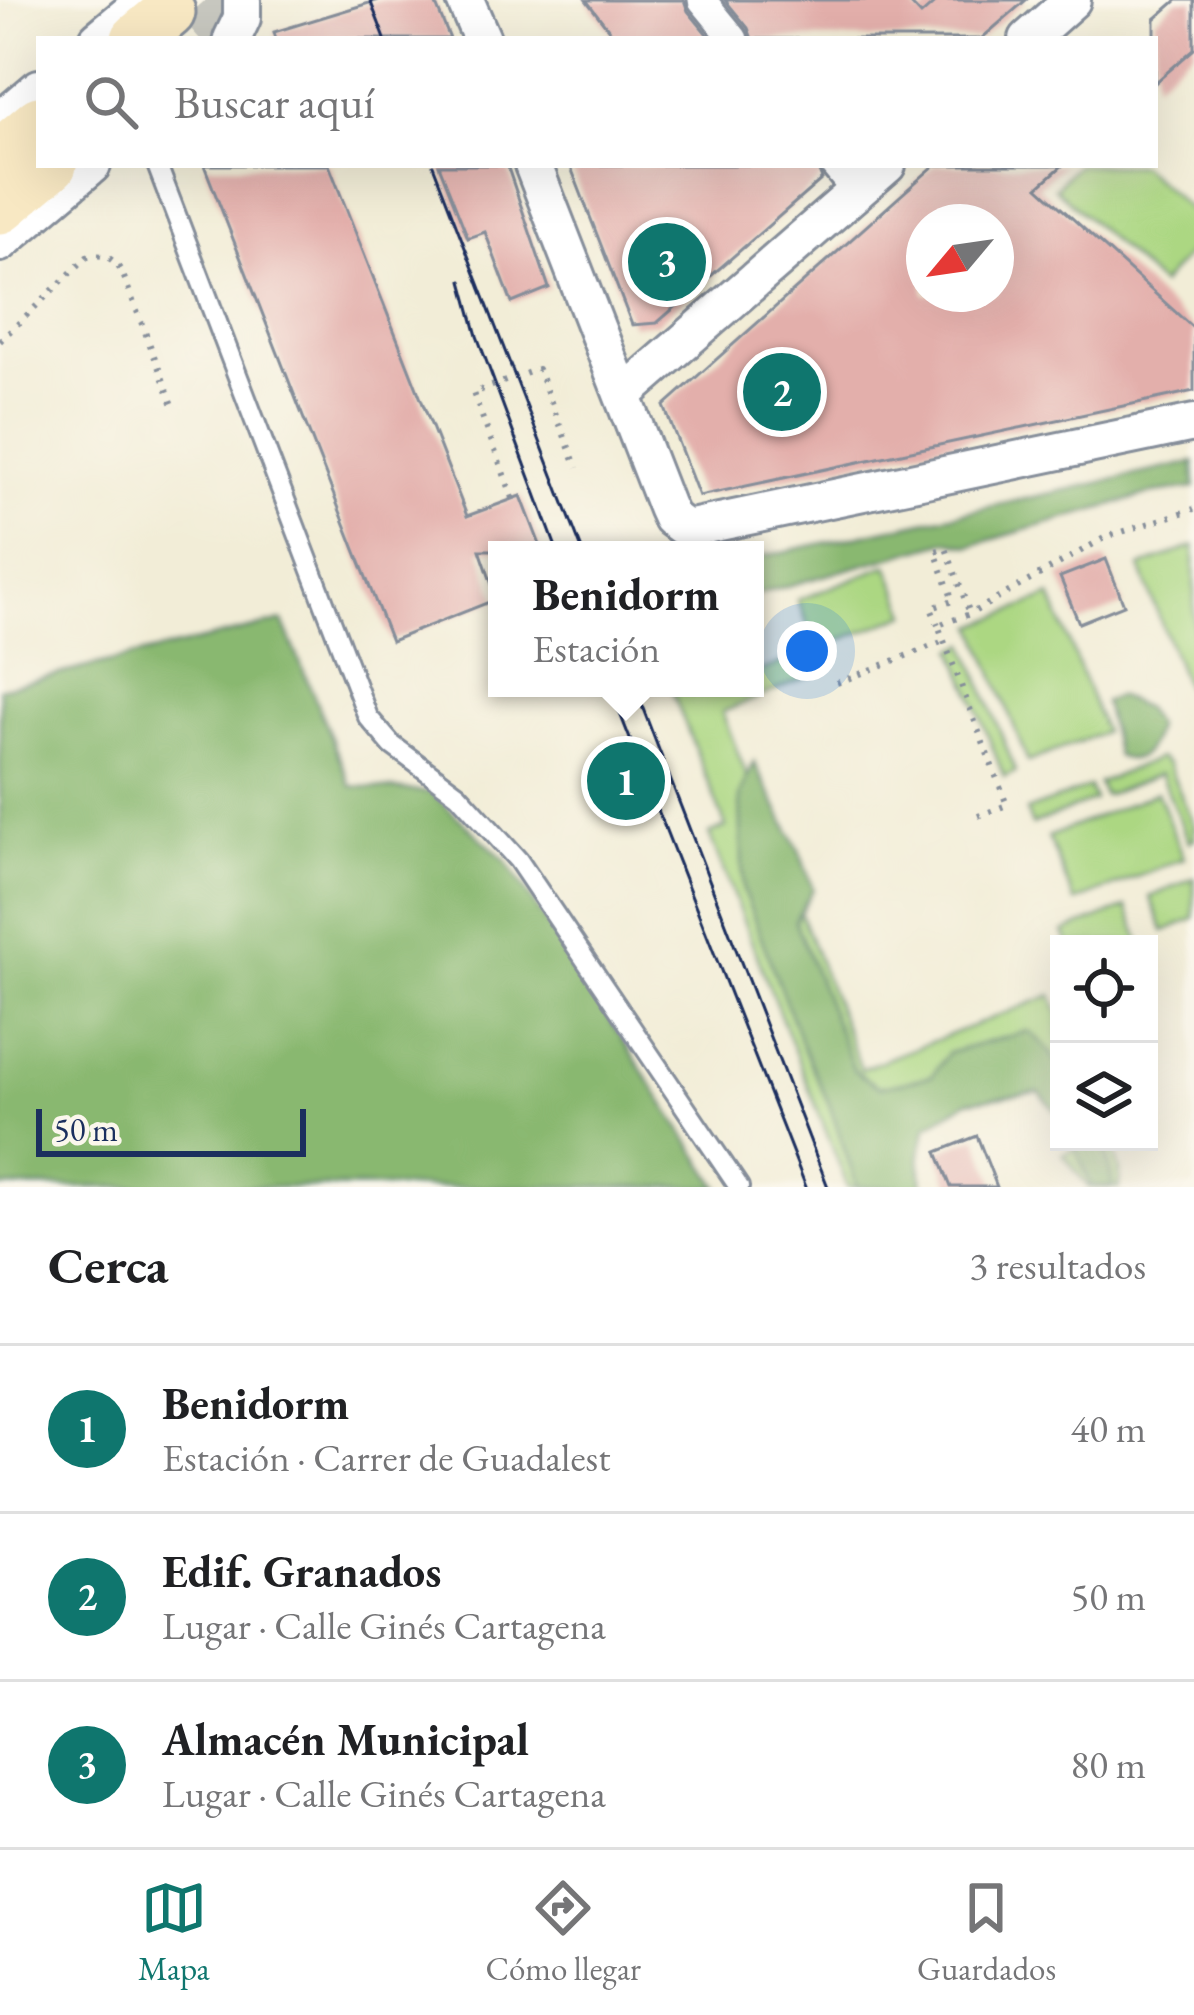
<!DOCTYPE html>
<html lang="es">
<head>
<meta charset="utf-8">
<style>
  :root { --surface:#fff; --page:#f2f2f2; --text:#202124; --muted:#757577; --line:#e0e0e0; --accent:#0f766e }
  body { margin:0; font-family:"EB Garamond",serif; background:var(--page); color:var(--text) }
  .controls { position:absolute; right:36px; bottom:36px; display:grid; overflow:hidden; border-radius:0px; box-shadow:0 12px 48px #0002 }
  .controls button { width:108px; height:108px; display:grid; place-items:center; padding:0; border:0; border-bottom:3px solid var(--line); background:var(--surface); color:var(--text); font:60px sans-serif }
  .compass { position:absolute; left:906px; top:204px; width:108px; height:108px; border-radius:50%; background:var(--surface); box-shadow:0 12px 48px #0002; rotate:241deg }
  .scale { position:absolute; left:36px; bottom:30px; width:270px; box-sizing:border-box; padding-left:12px; border:6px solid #1b2f5e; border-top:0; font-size:33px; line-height:42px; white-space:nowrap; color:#1b2f5e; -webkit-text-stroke:9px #fbf7ec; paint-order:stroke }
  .you { position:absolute; left:807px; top:651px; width:42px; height:42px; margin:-30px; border:9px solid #fff; border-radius:50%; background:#1a73e8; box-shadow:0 0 0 18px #1a73e833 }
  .badge { display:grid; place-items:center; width:78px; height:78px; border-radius:50%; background:var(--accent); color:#fff; font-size:39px; font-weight:700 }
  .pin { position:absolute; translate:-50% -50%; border:6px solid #fff; box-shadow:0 3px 12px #0006 }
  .popup { position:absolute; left:488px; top:541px; width:276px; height:156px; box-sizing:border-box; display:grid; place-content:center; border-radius:0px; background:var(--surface); filter:drop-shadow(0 3px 9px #0005); font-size:39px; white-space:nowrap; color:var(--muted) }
  .popup b { font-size:45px; color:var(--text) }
  .popup::after { content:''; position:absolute; left:50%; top:100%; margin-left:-24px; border:24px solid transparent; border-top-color:var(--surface) }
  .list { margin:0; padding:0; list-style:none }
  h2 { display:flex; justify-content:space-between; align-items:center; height:156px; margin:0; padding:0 48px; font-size:51px }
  h2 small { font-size:39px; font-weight:400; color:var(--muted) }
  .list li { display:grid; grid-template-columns:78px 1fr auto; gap:36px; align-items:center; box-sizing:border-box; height:168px; padding:0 48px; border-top:3px solid var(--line) }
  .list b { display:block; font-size:45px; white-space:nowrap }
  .list p { margin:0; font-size:39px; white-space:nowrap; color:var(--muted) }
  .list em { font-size:39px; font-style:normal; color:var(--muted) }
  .icon { flex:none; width:66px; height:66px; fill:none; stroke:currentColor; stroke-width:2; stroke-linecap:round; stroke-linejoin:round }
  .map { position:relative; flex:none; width:1194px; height:1187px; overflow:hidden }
  .search { position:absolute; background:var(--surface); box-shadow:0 12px 48px #0002; left:36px; right:36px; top:36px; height:132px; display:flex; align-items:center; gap:30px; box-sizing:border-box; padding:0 42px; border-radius:0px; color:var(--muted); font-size:45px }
  .sheet { height:660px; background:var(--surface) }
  nav { display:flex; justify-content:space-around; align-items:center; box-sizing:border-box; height:168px; border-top:3px solid var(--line); background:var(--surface); font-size:33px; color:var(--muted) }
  nav a { display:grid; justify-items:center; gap:6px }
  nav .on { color:var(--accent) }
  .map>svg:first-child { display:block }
  .green { fill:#acd782; stroke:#648370; stroke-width:3 }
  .forest { fill:#89b870; stroke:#527467; stroke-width:3 }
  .building { fill:#e3afab; fill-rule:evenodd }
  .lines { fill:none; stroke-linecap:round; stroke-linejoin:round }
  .secondary-tunnel { stroke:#c7c7bf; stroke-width:51; stroke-dasharray:51 26; stroke-linecap:butt }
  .service-casing { stroke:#868e9a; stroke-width:24 }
  .pedestrian-casing { stroke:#868e9a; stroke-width:33 }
  .minor-casing { stroke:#868e9a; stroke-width:42 }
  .secondary-casing { stroke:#868e9a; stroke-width:57 }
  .path { stroke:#868e9a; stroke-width:6; stroke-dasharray:3 9; stroke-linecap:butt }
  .service { stroke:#fff; stroke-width:18 }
  .pedestrian { stroke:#fff; stroke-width:27 }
  .minor { stroke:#fff; stroke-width:36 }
  .secondary { stroke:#f8e8c3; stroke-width:51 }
  .tram { stroke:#1b2f5e; stroke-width:3 }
</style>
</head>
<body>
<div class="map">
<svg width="1194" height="1187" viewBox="0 0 1194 1187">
  <rect width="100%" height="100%" fill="#fbf7ec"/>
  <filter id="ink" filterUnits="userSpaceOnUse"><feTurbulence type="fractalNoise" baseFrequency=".00833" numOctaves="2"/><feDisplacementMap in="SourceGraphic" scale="24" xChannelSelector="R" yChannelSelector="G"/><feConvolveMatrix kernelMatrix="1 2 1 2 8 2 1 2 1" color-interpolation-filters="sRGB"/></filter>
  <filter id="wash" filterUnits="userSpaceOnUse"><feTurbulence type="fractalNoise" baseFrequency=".004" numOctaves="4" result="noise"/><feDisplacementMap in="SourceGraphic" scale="48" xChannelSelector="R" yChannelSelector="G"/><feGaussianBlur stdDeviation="2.7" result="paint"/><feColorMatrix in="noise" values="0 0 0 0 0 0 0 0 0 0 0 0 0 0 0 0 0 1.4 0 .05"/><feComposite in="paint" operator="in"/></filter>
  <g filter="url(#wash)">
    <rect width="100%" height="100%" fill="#f2edd7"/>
    <g class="green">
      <polygon points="1076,165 1140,165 1194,214 1194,247 1160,285 1055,188"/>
      <polygon points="1194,546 1194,700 1191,701 1140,567"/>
      <polygon points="888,565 908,614 818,649 798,600"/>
      <polygon points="1051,596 1104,732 1028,762 975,626"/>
      <polygon points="966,644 1016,772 1004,777 954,649"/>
      <polygon points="806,653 815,674 722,712 861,1069 1052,995 1059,1014 1059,1099 1041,1054 881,1119 907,1187 848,1187 709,834 726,827 671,688 755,688 755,673"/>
      <polygon points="1159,758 1168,764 1194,826 1194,839 1189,842 1160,774 1104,796 1098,783"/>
      <polygon points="1089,787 1094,800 1032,825 1026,811"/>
      <polygon points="1157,792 1184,858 1075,902 1048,837"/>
      <polygon points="1194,878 1194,919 1164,931 1150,897"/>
      <polygon points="1127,907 1141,942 1069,944 1064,932"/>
      <polygon points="1076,1142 1111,1142 1120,1170 1119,1187 1088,1187 1063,1154 1078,1148"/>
    </g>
    <g class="forest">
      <polygon points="1194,462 1194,488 1154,493 970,546 948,541 755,595 755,558"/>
      <polygon points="283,621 351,786 430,792 505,860 719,1187 0,1187 0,688"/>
      <path d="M1117,696L1143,707L1155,726C1151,748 1141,767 1116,756L1104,702Z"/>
      <path d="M754,762L799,850L813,889L795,921L854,1070L879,1087L932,1076L948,1053L1028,1031C1064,1057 1059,1073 1059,1115L1039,1092L968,1101L927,1126L920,1154L923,1187H857L829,1104L803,1048L743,890L740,796Z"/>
      <polygon points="1073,1142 1105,1142 1113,1187 1091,1186"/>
    </g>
    <g id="blocks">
      <g class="building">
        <polygon points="379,0 434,0 450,39 276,39 274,32"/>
        <polygon points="586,0 684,0 688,11 711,39 616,39"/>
        <polygon points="725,0 907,0 921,15 938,0 1026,0 981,39 752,39 748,28"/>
        <polygon points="1177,0 1194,0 1194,49 1155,83 1155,19"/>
        <polygon points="204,165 329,165 467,516 521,496 542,550 480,550 497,599 391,641"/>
        <polygon points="439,165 507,165 549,288 512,303 485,232 468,238"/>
        <polygon points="570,165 816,165 822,179 657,323 632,325"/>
        <path d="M935,165H1063L1038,187L1194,329V391L699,496L664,406ZM924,222H996V294H924Z"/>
        <polygon points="1106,559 1124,605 1079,623 1060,577"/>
        <polygon points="977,1136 997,1187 951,1187 937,1152"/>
      </g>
    </g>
  </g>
  <g filter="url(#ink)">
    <use href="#blocks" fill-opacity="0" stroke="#868e9a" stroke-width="3"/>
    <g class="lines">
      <polyline class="secondary-tunnel" points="200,39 244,0"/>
      <defs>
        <polyline id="service" points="157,165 368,717 392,745 458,794 518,860 739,1187"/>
        <g id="pedestrian">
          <polyline points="702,0 734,39"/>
          <polyline points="834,165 856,192"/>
        </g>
        <g id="minor">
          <polyline points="465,0 482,39"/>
          <polyline points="98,39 145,0"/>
          <polyline points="232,39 242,18 242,0"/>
          <polyline points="1028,39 1072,0"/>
          <polyline points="0,121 39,88"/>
          <polyline points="533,165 666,507 671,518 686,529 1194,423"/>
          <polyline points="0,243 92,165"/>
          <polyline points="624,394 887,165"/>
        </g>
        <g id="secondary">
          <polyline points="137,39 169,12"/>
          <polyline points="0,155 39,122"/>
          <polyline points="0,208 51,165"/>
        </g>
      </defs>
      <use href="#service" class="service-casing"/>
      <use href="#pedestrian" class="pedestrian-casing"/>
      <use href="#minor" class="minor-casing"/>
      <use href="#secondary" class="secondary-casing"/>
      <g class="path">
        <path d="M0,341L87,257C105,253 112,257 122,272L173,405"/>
        <polyline points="513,498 473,393 538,369 577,468"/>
        <polyline points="938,625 931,608 953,601 935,551 946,548 970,614"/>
        <polyline points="837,683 944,641"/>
        <polyline points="978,816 1007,805 938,625 970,614 1106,537 1194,509"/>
      </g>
      <use href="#service" class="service"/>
      <use href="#pedestrian" class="pedestrian"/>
      <use href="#minor" class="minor"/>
      <use href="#secondary" class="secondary"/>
      <g class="tram">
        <polyline points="370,0 385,39"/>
        <polyline points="433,165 582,550"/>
        <polyline points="462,281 477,336 557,550"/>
        <polyline points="610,688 806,1187"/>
        <polyline points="635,688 828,1187"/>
      </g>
    </g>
  </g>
</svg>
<div class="controls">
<button><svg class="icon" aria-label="locate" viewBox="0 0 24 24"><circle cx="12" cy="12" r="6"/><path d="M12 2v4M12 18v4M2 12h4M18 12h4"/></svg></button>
<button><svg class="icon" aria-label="layers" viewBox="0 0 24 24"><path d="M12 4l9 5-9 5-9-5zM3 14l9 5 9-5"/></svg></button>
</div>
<svg class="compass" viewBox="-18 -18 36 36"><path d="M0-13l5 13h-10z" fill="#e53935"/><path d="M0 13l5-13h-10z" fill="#757577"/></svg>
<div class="scale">50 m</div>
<div class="you"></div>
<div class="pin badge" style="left:626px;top:781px">1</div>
<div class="popup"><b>Benidorm</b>Estación</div>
<div class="pin badge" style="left:782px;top:392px">2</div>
<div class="pin badge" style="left:667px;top:262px">3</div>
<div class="search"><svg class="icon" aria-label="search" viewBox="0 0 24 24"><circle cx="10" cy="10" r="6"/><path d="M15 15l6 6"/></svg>Buscar aquí</div>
</div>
<section class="sheet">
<h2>Cerca<small>3 resultados</small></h2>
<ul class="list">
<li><span class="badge">1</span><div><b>Benidorm</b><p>Estación · Carrer de Guadalest</p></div><em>40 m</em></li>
<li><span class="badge">2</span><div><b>Edif. Granados</b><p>Lugar · Calle Ginés Cartagena</p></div><em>50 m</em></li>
<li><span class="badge">3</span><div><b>Almacén Municipal</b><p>Lugar · Calle Ginés Cartagena</p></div><em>80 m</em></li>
</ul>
</section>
<nav>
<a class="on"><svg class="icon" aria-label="map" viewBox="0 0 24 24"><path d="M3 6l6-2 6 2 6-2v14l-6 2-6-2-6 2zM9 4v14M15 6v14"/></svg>Mapa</a>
<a><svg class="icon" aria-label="directions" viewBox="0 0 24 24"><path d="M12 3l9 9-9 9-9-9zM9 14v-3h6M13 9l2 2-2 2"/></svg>Cómo llegar</a>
<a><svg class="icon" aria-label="saved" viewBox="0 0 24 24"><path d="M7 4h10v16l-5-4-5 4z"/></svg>Guardados</a>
</nav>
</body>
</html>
